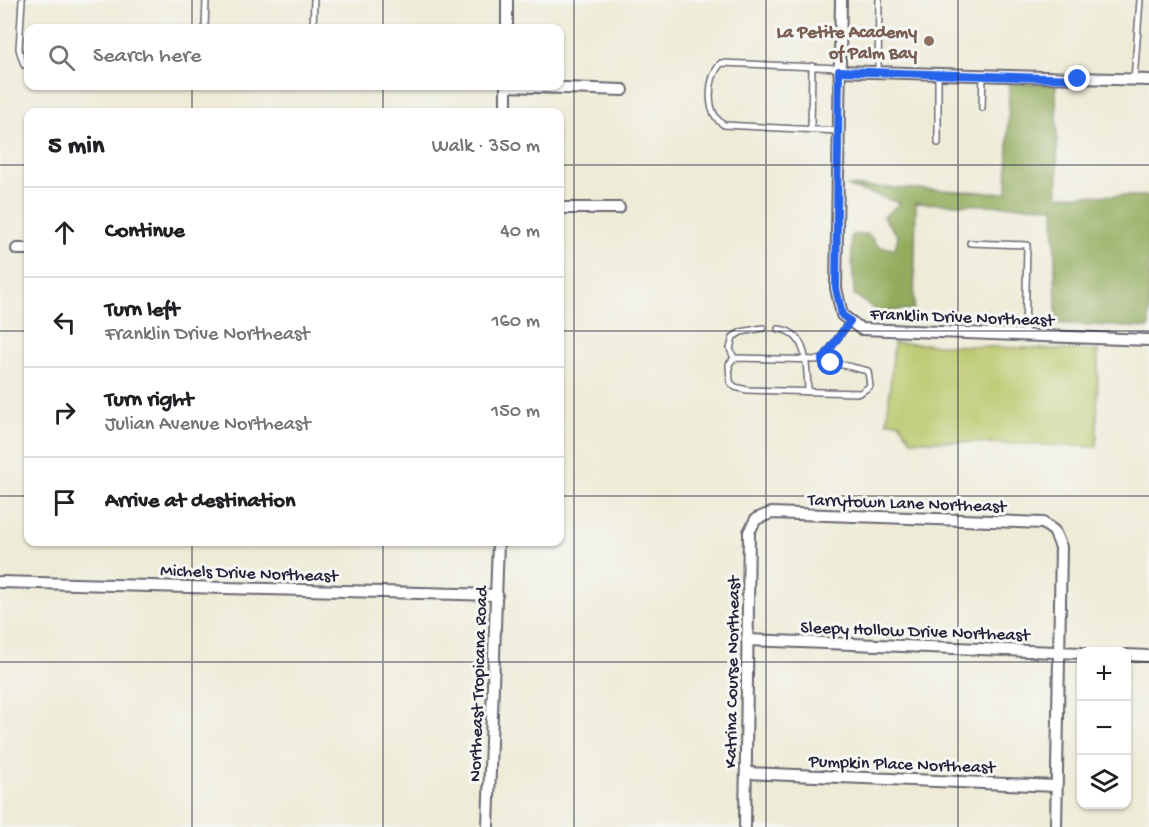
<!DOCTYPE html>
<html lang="en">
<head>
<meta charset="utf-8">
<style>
  :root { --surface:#fff; --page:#f6f6f6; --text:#202124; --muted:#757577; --line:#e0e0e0 }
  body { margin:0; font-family:"Gochi Hand",sans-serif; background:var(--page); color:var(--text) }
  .controls { position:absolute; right:18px; bottom:18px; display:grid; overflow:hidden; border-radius:12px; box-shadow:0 2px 4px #0004 }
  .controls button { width:54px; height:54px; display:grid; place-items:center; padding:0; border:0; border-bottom:2px solid var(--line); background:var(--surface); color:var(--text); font:30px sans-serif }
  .stop { position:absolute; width:18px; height:18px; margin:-14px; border:4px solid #2563eb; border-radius:50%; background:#fff }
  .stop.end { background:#2563eb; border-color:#fff; box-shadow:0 2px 6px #0008 }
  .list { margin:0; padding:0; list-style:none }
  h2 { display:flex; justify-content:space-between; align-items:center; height:78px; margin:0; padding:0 24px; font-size:26px }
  h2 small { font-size:20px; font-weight:400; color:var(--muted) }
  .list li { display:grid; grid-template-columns:39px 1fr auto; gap:18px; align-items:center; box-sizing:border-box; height:90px; padding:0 24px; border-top:2px solid var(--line) }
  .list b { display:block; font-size:22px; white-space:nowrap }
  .list p { margin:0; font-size:20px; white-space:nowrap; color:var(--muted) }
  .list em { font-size:20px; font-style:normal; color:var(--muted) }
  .icon { flex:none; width:33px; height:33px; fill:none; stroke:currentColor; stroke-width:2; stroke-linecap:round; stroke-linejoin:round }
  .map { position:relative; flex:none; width:1149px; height:827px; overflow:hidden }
  .search { position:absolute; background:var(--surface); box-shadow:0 2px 4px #0004; left:24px; top:24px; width:540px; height:66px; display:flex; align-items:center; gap:15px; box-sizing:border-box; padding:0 21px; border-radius:12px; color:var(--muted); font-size:22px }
  .panel { position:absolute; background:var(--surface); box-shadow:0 2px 4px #0004; left:24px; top:108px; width:540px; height:438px; border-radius:12px }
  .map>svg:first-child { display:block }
  .green { fill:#b9c668; stroke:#6e7452; stroke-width:1.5 }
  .forest { fill:#92ab5c; stroke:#5a664c; stroke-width:1.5 }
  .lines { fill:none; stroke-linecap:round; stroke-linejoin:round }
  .lane-casing { stroke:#696872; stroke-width:8 }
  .street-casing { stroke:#696872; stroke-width:14 }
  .lane { stroke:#fff; stroke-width:5 }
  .street { stroke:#fff; stroke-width:10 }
  .route { stroke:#2563eb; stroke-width:8 }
  .grid { fill:none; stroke:#22223b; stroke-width:1.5; stroke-opacity:0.55 }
  .education-dot { fill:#8d6e63; stroke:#f6f6f2; stroke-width:2 }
  .labels { text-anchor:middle; stroke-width:6; stroke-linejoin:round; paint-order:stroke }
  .education-label { font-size:18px; font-weight:bold; fill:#785e54; stroke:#f6f6f2; text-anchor:end }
  .street-label { font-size:18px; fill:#22223b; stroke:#f6f6f2 }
</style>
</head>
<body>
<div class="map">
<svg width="1149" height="827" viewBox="0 0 1149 827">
  <rect width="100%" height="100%" fill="#f6f6f2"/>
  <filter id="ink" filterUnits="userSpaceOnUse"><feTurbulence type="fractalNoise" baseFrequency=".0167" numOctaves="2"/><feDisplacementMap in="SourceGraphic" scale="12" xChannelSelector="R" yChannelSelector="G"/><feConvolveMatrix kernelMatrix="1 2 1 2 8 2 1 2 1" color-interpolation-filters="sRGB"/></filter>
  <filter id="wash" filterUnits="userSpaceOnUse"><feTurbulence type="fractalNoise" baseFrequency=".008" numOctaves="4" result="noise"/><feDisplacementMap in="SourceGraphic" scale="24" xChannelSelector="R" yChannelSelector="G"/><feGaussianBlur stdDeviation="1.35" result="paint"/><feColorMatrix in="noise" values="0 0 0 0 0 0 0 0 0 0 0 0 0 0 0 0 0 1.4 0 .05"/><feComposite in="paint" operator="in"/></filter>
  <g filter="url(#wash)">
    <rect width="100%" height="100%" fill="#eeebd7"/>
    <polygon class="green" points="894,343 1098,351 1097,447 911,440 899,422 887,422"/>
    <polygon class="forest" points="1009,83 1056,85 1058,195 1149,196 1149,328 1052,323 1056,314 1054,207 916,203 914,309 878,312 854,294 851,235 868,234 879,247 895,249 898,236 883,217 900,203 846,186 1007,193"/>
  </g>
  <g filter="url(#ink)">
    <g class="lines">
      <defs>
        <g id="lane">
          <polyline points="22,0 19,49 24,65 28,65"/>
          <polyline points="205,28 206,0"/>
          <polyline points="313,28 314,0"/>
          <polyline points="878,72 879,0"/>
          <polyline points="1134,80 1140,0"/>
          <polyline points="982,108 983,76"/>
          <polyline points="811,129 812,66"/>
          <path d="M838,131L724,125C705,113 707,79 721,63L839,68"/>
          <polyline points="938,143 938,74"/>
          <polyline points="970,243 1027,245 1025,336"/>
          <path d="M778,329C808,331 807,368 808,392"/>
          <polyline points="734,358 730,349 733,337 741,332 763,328"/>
          <polyline points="822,360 868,371 870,386 860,393 747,390 735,387 730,382 729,364 734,358 822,360 850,321"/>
        </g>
        <g id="street">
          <polyline points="841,0 836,288 842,315 861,329 1149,340"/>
          <polyline points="507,28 507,0"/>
          <polyline points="839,71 1149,80"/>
          <polyline points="506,86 623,90"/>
          <polyline points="506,112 506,86"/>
          <polyline points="560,208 619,208"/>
          <polyline points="17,249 28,249"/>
          <polyline points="0,582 497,595"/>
          <polyline points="747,640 1082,653"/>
          <polyline points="1126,655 1149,656"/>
          <polyline points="746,773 1056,786"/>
          <polyline points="488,827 498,542"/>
          <polyline points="745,827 749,532 756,519 771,513 1043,523 1054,531 1061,547 1056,827"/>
        </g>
      </defs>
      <use href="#lane" class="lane-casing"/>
      <use href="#street" class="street-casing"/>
      <use href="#lane" class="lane"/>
      <use href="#street" class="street"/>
    </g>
  </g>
  <g class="lines" filter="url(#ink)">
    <polyline class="route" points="831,363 822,360 850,321 842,315 836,288 839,71 1078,79"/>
  </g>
  <path class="grid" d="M192,0V28M383,0V28M574,0V827M766,0V827M958,0V827M192,86V112M383,86V112M0,165H28M560,165H1149M0,331H28M560,331H1149M0,496H28M560,496H1149M192,542V827M383,542V827M0,662H1082M1126,662H1149"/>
  <circle class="education-dot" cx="929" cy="41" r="6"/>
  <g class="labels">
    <g class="education-label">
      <text x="917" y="37">La Petite Academy<tspan x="917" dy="21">of Palm Bay</tspan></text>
    </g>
    <g class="street-label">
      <text transform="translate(962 316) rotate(2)" y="6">Franklin Drive Northeast</text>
      <text transform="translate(907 502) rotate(2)" y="6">Tarrytown Lane Northeast</text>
      <text transform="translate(249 572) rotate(2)" y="6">Michels Drive Northeast</text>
      <text transform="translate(915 630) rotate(2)" y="6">Sleepy Hollow Drive Northeast</text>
      <text transform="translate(731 672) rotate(-89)" y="6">Katrina Course Northeast</text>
      <text transform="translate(477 684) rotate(-88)" y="6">Northeast Tropicana Road</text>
      <text transform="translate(902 763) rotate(2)" y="6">Pumpkin Place Northeast</text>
    </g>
  </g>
</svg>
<div class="controls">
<button>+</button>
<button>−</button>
<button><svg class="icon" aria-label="layers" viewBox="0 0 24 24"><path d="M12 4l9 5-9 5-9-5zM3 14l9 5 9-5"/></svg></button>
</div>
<div class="stop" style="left:831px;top:363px"></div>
<div class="stop end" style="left:1078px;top:79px"></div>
<div class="search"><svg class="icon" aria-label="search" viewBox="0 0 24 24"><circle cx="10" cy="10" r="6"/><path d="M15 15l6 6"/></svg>Search here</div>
<section class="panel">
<h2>5 min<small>Walk · 350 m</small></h2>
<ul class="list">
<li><svg class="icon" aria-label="ahead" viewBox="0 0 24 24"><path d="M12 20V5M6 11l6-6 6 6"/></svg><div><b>Continue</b></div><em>40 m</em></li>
<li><svg class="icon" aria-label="left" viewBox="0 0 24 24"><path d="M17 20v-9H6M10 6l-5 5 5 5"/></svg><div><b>Turn left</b><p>Franklin Drive Northeast</p></div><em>160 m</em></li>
<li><svg class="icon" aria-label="right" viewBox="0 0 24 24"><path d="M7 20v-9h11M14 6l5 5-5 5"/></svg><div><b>Turn right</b><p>Julian Avenue Northeast</p></div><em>150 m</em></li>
<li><svg class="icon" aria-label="arrive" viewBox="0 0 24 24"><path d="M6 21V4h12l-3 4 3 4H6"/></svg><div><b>Arrive at destination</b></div></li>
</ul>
</section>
</div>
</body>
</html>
